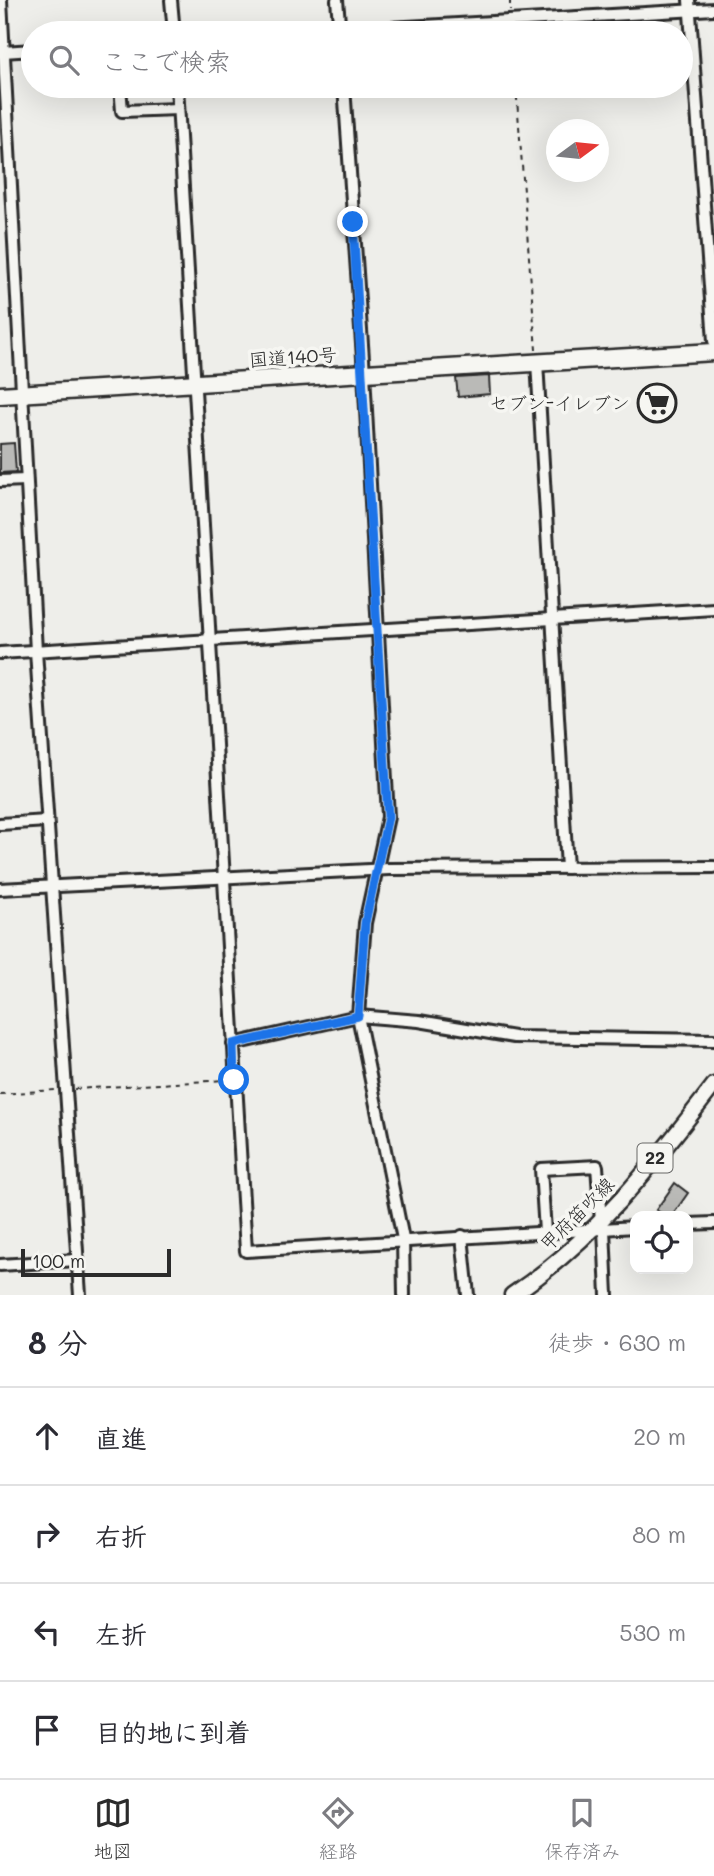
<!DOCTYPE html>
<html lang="ja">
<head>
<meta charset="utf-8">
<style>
  :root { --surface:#fff; --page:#f7f7f7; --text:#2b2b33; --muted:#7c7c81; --line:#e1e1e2; --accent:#2b2b2b }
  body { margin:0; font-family:Mali,"Klee One",sans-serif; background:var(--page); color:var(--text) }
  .controls { position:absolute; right:21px; bottom:21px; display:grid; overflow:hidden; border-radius:14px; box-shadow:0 7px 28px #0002 }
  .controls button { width:63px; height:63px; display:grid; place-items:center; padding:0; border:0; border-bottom:2px solid var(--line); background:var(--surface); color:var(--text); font:35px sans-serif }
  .compass { position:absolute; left:546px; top:119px; width:63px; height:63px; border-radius:50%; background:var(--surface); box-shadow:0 7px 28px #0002; rotate:75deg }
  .scale { position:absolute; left:21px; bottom:18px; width:150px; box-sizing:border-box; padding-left:7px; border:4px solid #2b2b2b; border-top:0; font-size:19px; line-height:24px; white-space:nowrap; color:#2b2b2b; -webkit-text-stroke:5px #f6f6f2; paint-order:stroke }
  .stop { position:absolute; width:21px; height:21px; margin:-16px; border:5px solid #1a73e8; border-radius:50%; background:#fff }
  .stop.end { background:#1a73e8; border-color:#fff; box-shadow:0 2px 7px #0008 }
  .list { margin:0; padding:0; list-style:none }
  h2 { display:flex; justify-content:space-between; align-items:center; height:91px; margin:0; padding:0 28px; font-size:30px }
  h2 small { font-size:23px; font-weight:400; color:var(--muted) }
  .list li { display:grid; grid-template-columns:46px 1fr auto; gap:21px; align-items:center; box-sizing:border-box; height:98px; padding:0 28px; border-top:2px solid var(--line) }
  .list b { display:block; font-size:26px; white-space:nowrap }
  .list em { font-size:23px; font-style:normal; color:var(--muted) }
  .icon { flex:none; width:38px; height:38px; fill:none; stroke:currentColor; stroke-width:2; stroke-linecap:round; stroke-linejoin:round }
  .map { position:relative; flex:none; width:714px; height:1295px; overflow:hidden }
  .search { position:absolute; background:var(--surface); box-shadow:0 7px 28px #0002; left:21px; right:21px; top:21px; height:77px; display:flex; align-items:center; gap:18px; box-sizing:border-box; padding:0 24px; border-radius:38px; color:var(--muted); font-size:26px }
  .sheet { height:483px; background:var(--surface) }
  nav { display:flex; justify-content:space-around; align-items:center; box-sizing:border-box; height:98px; border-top:2px solid var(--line); background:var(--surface); font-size:19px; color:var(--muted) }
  nav a { display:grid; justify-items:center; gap:4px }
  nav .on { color:var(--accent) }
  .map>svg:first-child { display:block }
  .building { fill:#babab7; stroke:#2b2b2b; stroke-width:2 }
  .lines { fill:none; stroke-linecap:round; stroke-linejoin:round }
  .minor-casing { stroke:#2b2b2b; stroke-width:16 }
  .major-casing { stroke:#2b2b2b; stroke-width:19 }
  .highway-casing { stroke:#2b2b2b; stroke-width:21 }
  .path { stroke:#2b2b2b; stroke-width:2; stroke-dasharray:5 5; stroke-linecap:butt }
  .minor { stroke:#f6f6f2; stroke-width:10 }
  .major { stroke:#f6f6f2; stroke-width:14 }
  .highway { stroke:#f6f6f2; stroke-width:16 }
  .route { stroke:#1a73e8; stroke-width:9 }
  .labels { text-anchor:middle; stroke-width:7; stroke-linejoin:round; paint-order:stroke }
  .shield { fill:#f6f6f2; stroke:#686867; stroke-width:2 }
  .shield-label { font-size:18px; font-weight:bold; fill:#2b2b2b }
  .street-label { font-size:19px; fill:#2b2b2b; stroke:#f6f6f2 }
  .poi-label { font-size:19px; fill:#2b2b2b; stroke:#f6f6f2; text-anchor:end }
</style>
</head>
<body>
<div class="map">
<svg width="714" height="1295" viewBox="0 0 714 1295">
  <rect width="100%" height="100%" fill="#eeeeea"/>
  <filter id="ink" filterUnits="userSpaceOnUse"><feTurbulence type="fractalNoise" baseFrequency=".0143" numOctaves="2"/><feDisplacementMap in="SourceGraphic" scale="14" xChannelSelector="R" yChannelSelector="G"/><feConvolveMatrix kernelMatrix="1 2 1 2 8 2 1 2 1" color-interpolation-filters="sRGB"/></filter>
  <g filter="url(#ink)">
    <g class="building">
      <polygon points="489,376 490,394 458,397 456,378"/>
      <polygon points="671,395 673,409 643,411 642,397"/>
      <polygon points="14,443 16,472 0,473 0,444"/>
      <polygon points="675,1183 688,1193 672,1216 666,1216 656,1210"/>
    </g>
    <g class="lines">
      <defs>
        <g id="minor">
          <polyline points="1,0 36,651 80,1295"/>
          <polyline points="171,0 174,33"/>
          <polyline points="337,0 340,33"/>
          <polyline points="689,0 714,341"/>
          <polyline points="303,33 714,9"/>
          <polyline points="3,52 33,50"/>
          <polyline points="120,86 122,111 178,109"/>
          <polyline points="177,86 246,1251 635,1227"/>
          <polyline points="344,86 364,373 388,817 365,923 358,1016 403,1239 404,1295"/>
          <polyline points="537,362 567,868"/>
          <polyline points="0,481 26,480"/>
          <polyline points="0,653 714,609"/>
          <polyline points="0,824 47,821"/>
          <polyline points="0,889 389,869 714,867"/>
          <polyline points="233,1044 358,1016 419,1021 514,1037 714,1040"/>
          <polyline points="688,1224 714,1223"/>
          <polyline points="604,1229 607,1295"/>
          <polyline points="545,1232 541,1169 597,1166 601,1222"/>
          <polyline points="462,1236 468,1295"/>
          <polyline points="0,1265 77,1260"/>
        </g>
        <path id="major" d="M512,1295C594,1241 655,1162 714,1085"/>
        <polyline id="highway" points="0,395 714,352"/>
      </defs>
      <use href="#minor" class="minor-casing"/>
      <use href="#major" class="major-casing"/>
      <use href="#highway" class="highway-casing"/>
      <g class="path">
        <polyline points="510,0 510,11"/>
        <polyline points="516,86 536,350"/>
        <polyline points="75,1089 226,1080"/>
        <polyline points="0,1094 55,1090"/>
      </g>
      <use href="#minor" class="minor"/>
      <use href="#major" class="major"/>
      <use href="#highway" class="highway"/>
    </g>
  </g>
  <g class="lines" filter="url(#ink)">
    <polyline class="route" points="234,1080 233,1044 358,1016 365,923 388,817 353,222"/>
  </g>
  <defs>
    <symbol id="supermarket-ring" viewBox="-11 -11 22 22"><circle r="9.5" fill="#f6f6f2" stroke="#2b2b2b" stroke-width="1.5"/><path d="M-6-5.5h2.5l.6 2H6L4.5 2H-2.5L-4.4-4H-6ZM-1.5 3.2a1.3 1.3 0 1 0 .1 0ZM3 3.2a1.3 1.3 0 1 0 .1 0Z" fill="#2b2b2b"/></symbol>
  </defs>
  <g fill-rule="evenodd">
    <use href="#supermarket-ring" x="635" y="381" width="44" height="44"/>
  </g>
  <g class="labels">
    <rect class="shield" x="637.5" y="1143.5" width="35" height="29" rx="5"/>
    <g class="shield-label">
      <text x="655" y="1164">22</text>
    </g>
    <g class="street-label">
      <text transform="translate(293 357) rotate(-4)" y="7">国道140号</text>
      <text transform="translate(577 1214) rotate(-45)" y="7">甲府笛吹線</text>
    </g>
    <g class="poi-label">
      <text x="630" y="410">セブン-イレブン</text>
    </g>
  </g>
</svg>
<div class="controls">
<button><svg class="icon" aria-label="locate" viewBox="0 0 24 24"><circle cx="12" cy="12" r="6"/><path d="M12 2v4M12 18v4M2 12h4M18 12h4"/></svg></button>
</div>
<svg class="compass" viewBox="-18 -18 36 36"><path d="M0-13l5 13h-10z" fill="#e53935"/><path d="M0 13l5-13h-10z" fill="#7c7c81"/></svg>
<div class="scale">100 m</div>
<div class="stop" style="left:234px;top:1080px"></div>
<div class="stop end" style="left:353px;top:222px"></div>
<div class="search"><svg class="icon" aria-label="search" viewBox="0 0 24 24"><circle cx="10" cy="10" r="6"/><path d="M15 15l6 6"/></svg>ここで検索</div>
</div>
<section class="sheet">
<h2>8 分<small>徒歩 · 630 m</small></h2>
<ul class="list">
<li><svg class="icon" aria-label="ahead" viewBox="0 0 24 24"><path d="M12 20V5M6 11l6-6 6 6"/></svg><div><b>直進</b></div><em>20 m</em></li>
<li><svg class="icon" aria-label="right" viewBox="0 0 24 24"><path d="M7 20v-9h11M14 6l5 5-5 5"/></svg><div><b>右折</b></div><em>80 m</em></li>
<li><svg class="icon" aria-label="left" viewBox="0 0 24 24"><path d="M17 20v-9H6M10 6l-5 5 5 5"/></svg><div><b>左折</b></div><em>530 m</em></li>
<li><svg class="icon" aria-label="arrive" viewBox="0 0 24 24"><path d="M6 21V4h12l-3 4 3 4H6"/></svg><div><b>目的地に到着</b></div></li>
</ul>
</section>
<nav>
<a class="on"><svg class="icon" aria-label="map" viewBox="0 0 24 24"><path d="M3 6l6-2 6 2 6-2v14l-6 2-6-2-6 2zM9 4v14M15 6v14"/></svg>地図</a>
<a><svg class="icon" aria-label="directions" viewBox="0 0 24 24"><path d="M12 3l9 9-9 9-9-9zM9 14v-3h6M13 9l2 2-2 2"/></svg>経路</a>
<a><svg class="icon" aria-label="saved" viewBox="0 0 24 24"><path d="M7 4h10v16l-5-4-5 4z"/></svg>保存済み</a>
</nav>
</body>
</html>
